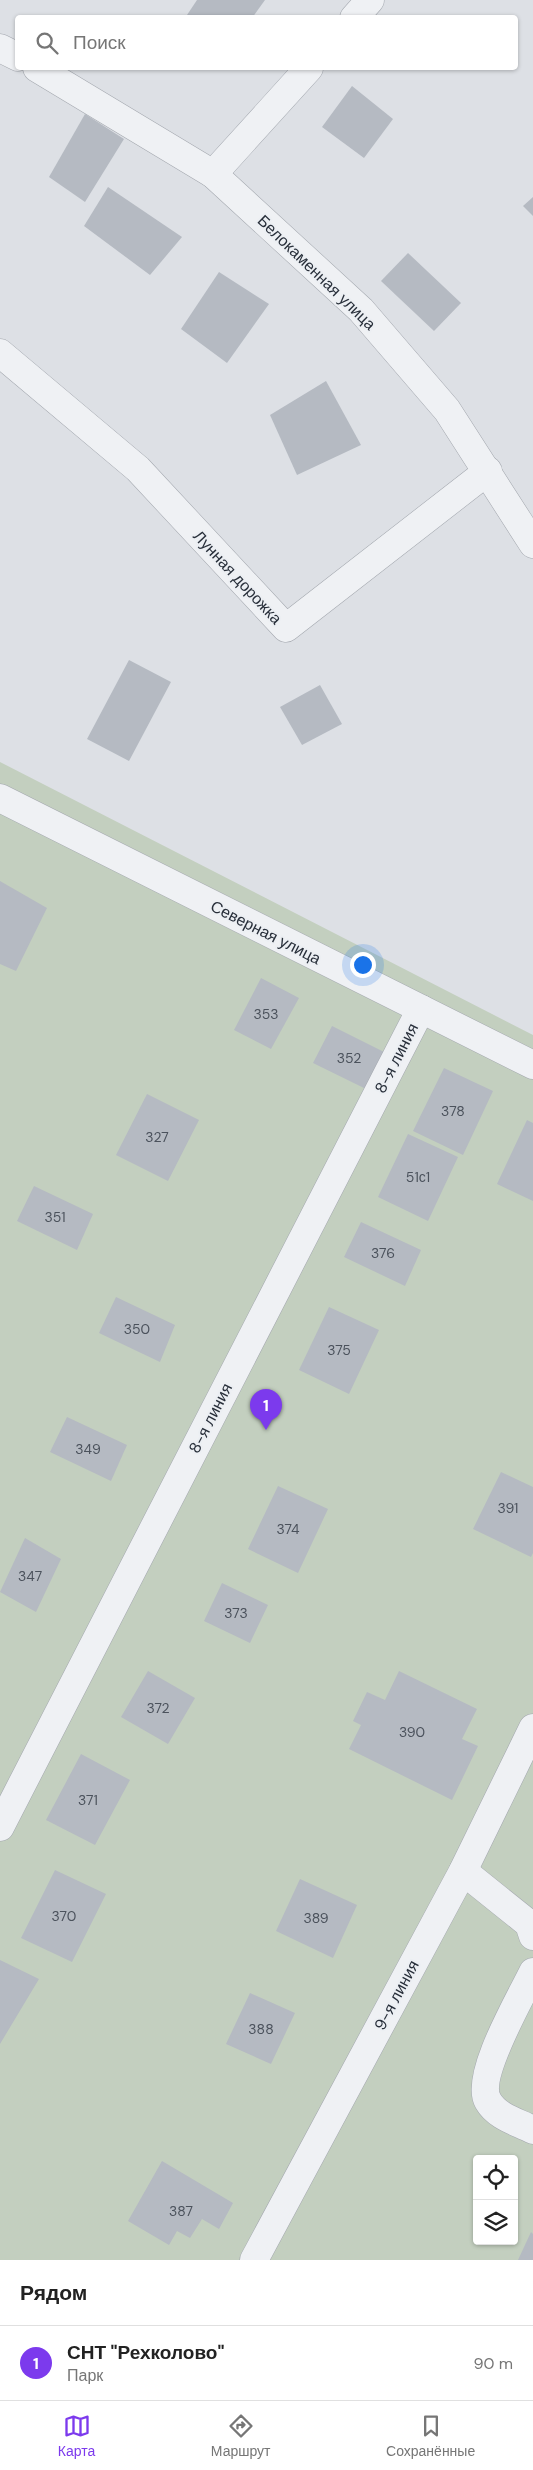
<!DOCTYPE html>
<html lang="ru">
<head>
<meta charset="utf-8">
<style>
  :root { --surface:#fff; --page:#f6f6f6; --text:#222; --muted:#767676; --line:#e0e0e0; --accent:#7c3aed }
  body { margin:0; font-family:"DM Sans",sans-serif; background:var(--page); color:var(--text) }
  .controls { position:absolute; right:15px; bottom:15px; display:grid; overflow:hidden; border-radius:5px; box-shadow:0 1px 4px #0004 }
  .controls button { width:45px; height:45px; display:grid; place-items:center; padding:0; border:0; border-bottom:1px solid var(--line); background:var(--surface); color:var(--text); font:25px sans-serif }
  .you { position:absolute; left:362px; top:964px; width:18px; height:18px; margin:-12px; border:4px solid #fff; border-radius:50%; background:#1a73e8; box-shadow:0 0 0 8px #1a73e833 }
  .badge { display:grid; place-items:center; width:32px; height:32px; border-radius:50%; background:var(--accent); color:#fff; font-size:16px; font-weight:700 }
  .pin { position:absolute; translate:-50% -41px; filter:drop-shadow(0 1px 2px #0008) }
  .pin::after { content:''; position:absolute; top:26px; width:18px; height:15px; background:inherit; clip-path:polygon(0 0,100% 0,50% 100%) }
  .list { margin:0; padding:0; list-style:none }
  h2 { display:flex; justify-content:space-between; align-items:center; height:65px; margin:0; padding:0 20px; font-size:21px }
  h2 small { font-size:16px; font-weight:400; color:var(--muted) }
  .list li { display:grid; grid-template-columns:32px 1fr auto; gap:15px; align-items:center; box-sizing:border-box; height:75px; padding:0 20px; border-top:1px solid var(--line) }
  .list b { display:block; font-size:19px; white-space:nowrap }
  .list p { margin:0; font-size:16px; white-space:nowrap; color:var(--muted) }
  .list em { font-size:16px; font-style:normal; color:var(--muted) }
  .icon { flex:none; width:28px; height:28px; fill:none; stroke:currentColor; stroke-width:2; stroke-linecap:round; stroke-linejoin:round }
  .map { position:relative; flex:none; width:533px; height:2260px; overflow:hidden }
  .search { position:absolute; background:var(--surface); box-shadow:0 1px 4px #0004; left:15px; right:15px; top:15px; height:55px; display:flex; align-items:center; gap:12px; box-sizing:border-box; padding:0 18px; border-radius:5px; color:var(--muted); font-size:19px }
  .sheet { height:140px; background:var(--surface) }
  nav { display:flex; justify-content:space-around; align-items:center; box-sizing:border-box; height:70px; border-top:1px solid var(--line); background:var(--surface); font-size:14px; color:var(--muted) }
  nav a { display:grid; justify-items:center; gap:2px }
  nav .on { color:var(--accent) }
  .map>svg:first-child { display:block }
  .green { fill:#c3cfbf; fill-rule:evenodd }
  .building { fill:#b5bac2 }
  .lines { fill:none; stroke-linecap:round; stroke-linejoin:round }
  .minor-casing { stroke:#a3a7ae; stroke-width:29 }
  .minor { stroke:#eff1f4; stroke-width:28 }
  .labels { text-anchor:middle; stroke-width:4; stroke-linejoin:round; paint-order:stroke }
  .number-label { font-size:14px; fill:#4b525c }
  .street-label { font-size:16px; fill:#282f3a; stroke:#eceff3 }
</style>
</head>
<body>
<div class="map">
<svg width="533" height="2260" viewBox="0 0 533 2260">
  <rect width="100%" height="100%" fill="#dde0e5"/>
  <path class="green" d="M0,762L533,1035V2260H0ZM477,2159H514V2241H477Z"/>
  <g class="building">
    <polygon points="197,0 265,0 252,18 185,18"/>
    <polygon points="352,86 393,119 364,158 322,127"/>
    <polygon points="85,114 124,139 85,202 49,177"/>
    <polygon points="108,187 182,237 150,275 84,226"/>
    <polygon points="533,197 533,216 523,206"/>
    <polygon points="408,253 461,303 434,331 381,281"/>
    <polygon points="219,272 269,304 227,363 181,329"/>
    <polygon points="326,381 361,445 297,475 270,415"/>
    <polygon points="129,660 171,682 129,761 87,739"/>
    <polygon points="320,685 342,724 302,745 280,707"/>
    <polygon points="0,881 47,908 16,971 0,964"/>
    <polygon points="261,978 299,998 271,1049 234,1030"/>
    <polygon points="332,1026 384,1052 366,1089 313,1063"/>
    <polygon points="444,1068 493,1091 463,1155 413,1131"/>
    <polygon points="147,1094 199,1120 168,1181 116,1155"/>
    <polygon points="527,1120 533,1123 533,1201 497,1184"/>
    <polygon points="408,1134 458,1157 428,1221 378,1197"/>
    <polygon points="34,1186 93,1214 77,1250 17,1221"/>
    <polygon points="361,1222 421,1250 405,1286 344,1257"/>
    <polygon points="116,1297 175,1325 160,1362 99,1333"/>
    <polygon points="329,1307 379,1330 349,1394 299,1370"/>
    <polygon points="67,1417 127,1445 111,1481 50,1452"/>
    <polygon points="501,1472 533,1487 533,1553 531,1557 473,1529"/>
    <polygon points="278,1486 328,1509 298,1573 248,1549"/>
    <polygon points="25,1538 61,1559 36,1612 0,1592"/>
    <polygon points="222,1583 268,1605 250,1643 204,1621"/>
    <polygon points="148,1671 195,1698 168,1744 121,1717"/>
    <polygon points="399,1671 477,1709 462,1739 478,1746 452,1800 349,1749 361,1725 353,1721 367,1692 385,1700"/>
    <polygon points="81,1754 130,1780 95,1845 46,1820"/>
    <polygon points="55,1870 106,1894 72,1962 21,1938"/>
    <polygon points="300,1879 357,1905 333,1958 276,1931"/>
    <polygon points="0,1960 39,1979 0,2044"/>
    <polygon points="250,1993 295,2013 271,2064 226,2044"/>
    <polygon points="162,2161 233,2203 219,2229 202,2219 190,2238 177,2231 169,2245 128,2221"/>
    <polygon points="531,2232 533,2234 533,2260 518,2260"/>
  </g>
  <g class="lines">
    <defs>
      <g id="minor">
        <polyline points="354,18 370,0"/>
        <polyline points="0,48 18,57"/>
        <polyline points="37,68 213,174 361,310 447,410 533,544"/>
        <polyline points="213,174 309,68"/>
        <polyline points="0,353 138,469 286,628 488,471"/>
        <polyline points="0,798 533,1065"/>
        <polyline points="0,1827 421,1009"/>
        <polyline points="463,1871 529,1924 533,1936"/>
        <path d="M533,1972C521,1997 474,2077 488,2101C497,2117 518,2122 533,2130"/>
        <polyline points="254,2260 463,1871 533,1728"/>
      </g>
    </defs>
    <use href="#minor" class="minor-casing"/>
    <use href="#minor" class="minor"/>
  </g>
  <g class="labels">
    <g class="number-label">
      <text x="266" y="1019">353</text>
      <text x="349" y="1063">352</text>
      <text x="453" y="1116">378</text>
      <text x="157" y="1142">327</text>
      <text x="418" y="1182">51с1</text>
      <text x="55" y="1222">351</text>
      <text x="383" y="1258">376</text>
      <text x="137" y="1334">350</text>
      <text x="339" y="1355">375</text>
      <text x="88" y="1454">349</text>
      <text x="508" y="1513">391</text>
      <text x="288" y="1534">374</text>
      <text x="30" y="1581">347</text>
      <text x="236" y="1618">373</text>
      <text x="158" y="1713">372</text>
      <text x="412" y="1737">390</text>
      <text x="88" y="1805">371</text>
      <text x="64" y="1921">370</text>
      <text x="316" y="1923">389</text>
      <text x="261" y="2034">388</text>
      <text x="181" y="2216">387</text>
    </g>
    <g class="street-label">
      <text transform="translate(317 272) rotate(44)" y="6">Белокаменная улица</text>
      <text transform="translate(238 577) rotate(47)" y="6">Лунная дорожка</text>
      <text transform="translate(266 932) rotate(27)" y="6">Северная улица</text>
      <text transform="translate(396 1058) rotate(-63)" y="6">8-я линия</text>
      <text transform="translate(210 1418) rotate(-63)" y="6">8-я линия</text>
      <text transform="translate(396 1995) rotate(-62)" y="6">9-я линия</text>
    </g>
  </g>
</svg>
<div class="controls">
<button><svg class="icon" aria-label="locate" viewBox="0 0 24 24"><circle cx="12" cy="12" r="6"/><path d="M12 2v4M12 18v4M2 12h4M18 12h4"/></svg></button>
<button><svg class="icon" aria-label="layers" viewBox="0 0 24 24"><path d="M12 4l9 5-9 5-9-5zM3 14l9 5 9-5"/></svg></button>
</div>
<div class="you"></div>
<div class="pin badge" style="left:266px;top:1430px">1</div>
<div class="search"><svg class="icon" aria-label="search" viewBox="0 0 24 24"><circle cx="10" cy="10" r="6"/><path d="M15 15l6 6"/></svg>Поиск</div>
</div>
<section class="sheet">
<h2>Рядом<small></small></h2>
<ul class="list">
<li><span class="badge">1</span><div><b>СНТ &quot;Рехколово&quot;</b><p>Парк</p></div><em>90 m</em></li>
</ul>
</section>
<nav>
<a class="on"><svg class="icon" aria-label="map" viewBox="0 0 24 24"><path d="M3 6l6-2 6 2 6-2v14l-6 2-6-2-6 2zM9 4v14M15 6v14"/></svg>Карта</a>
<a><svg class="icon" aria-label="directions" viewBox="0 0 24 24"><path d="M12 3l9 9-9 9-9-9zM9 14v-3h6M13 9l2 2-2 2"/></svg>Маршрут</a>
<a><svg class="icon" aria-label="saved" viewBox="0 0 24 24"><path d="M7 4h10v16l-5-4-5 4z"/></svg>Сохранённые</a>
</nav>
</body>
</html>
